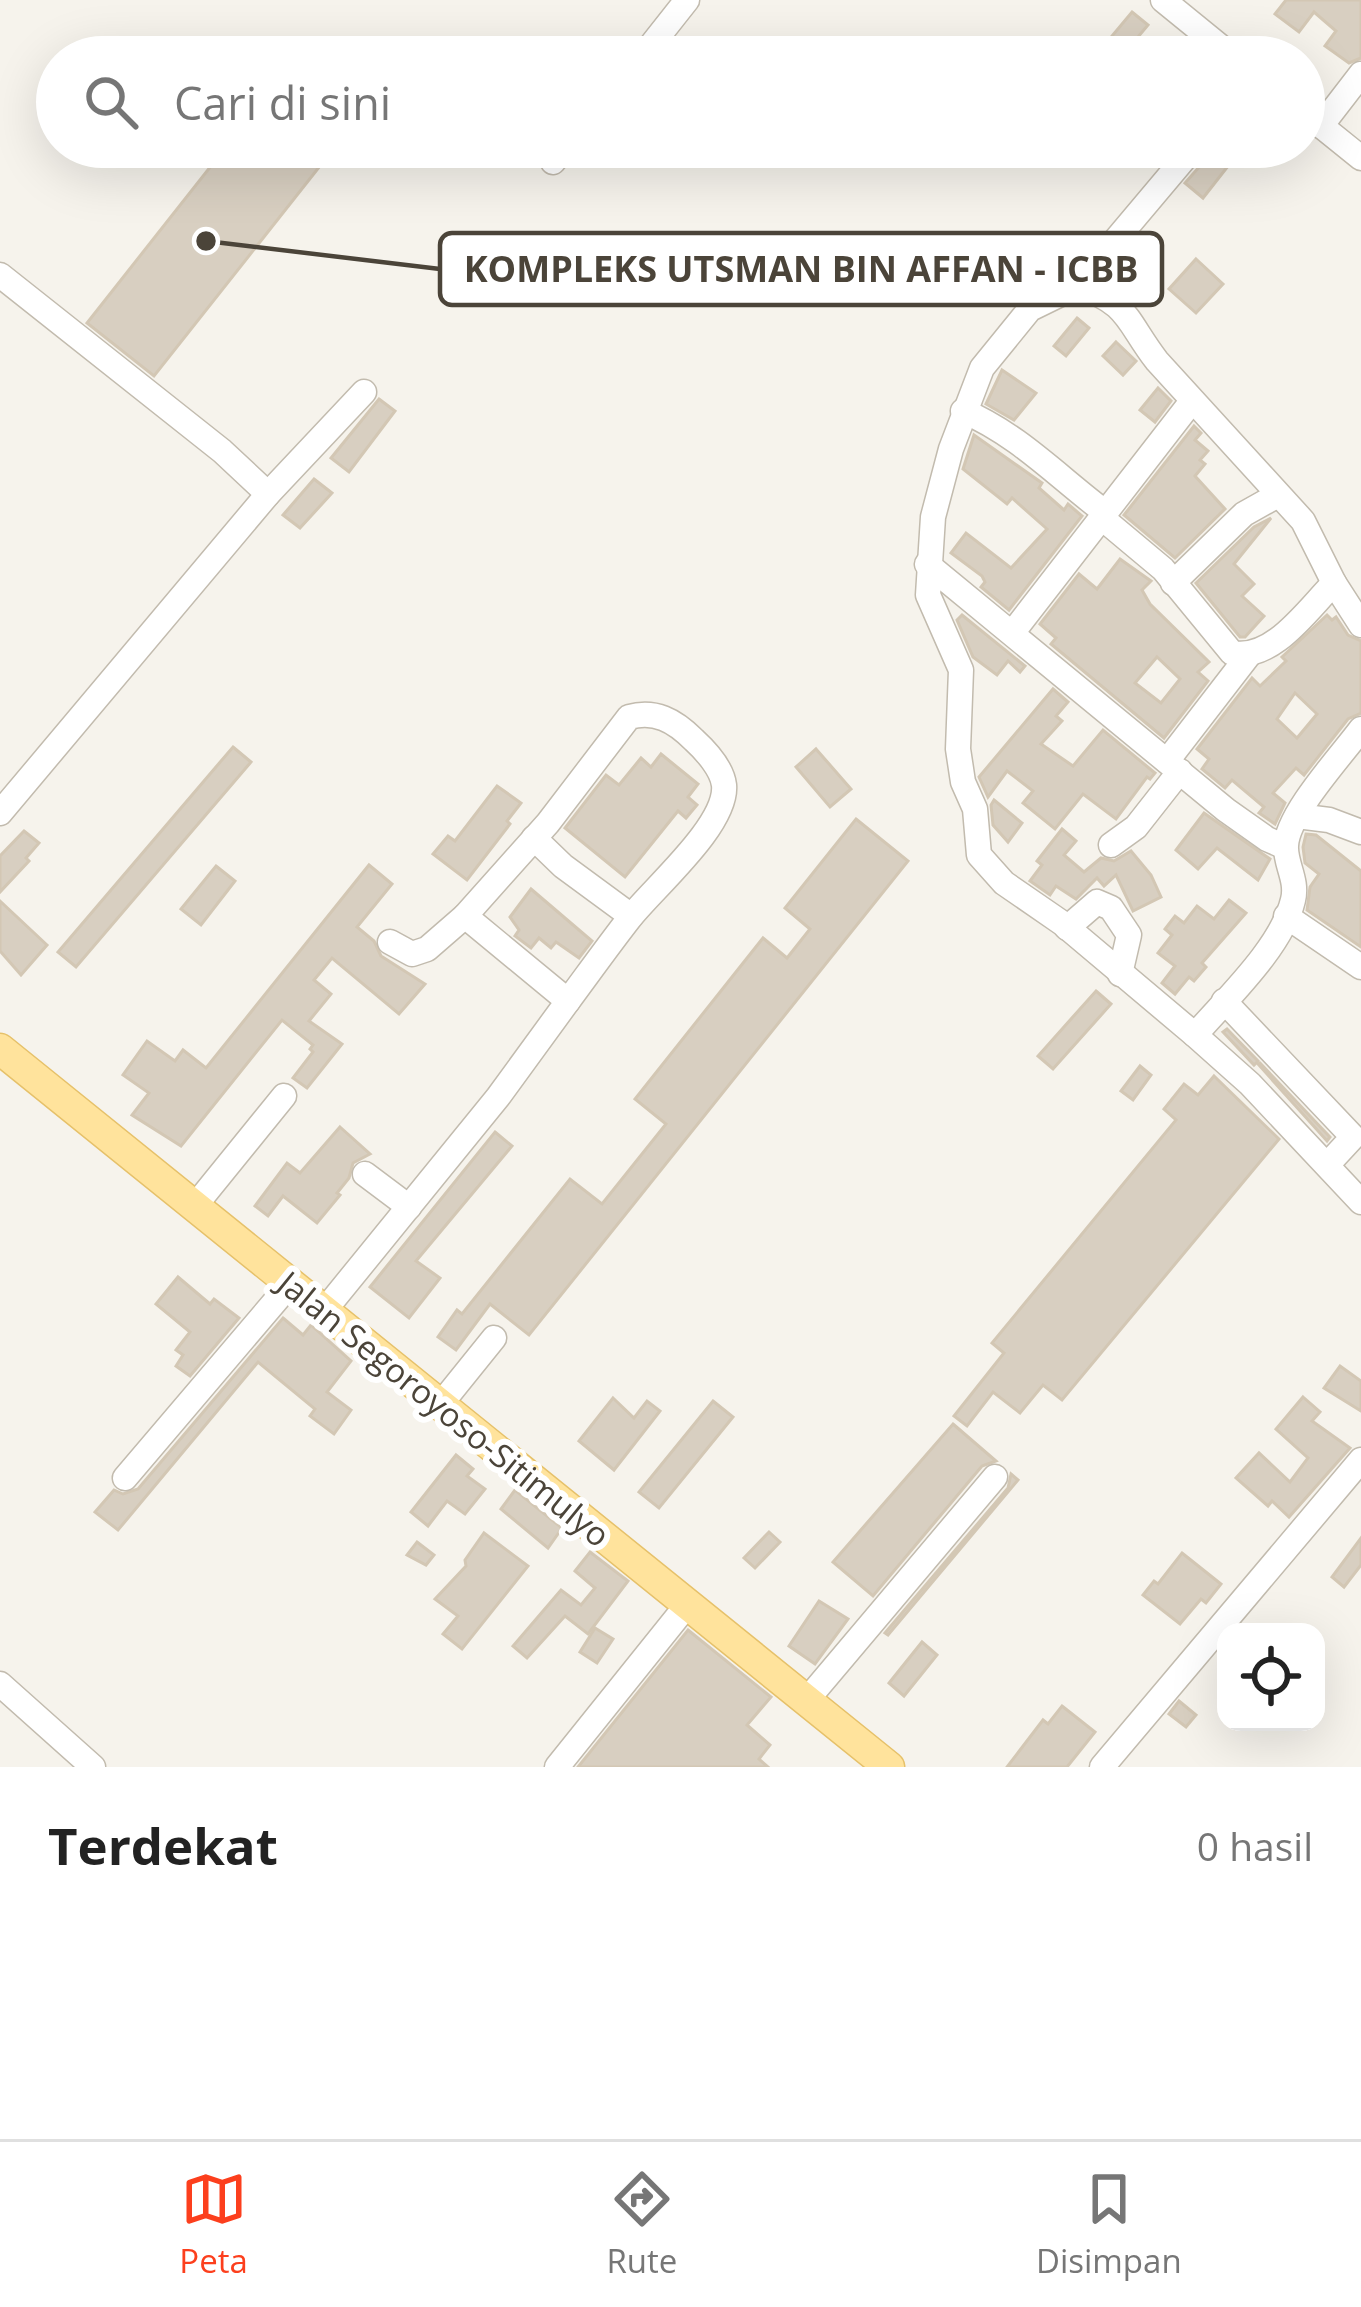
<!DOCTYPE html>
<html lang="id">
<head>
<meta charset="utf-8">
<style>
  :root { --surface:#fff; --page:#f6f6f6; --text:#222; --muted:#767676; --line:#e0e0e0; --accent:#fc3f1d }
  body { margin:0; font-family:"Open Sans",sans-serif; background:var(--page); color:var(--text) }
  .controls { position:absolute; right:36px; bottom:36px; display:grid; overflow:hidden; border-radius:24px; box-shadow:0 12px 48px #0002 }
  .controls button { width:108px; height:108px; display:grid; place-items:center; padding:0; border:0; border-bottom:3px solid var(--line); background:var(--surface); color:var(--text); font:60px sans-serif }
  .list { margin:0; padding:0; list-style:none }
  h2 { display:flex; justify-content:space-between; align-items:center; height:156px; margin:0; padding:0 48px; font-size:51px }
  h2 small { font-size:39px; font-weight:400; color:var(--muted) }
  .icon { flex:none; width:66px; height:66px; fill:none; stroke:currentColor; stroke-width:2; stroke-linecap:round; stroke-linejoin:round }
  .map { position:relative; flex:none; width:1361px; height:1767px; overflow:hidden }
  .search { position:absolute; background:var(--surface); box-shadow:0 12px 48px #0002; left:36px; right:36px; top:36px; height:132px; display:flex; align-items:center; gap:30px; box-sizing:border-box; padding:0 42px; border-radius:66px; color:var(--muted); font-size:45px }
  .sheet { height:372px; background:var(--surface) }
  nav { display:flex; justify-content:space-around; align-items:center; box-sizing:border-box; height:168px; border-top:3px solid var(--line); background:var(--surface); font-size:33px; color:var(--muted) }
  nav a { display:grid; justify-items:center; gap:6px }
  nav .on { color:var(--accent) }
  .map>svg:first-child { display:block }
  .building { fill:#d8cfc1; stroke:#d3c7b4; stroke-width:3; fill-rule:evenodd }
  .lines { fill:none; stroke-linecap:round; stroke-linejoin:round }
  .minor-casing { stroke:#c2bbae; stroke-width:27 }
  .major-casing { stroke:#e6c16a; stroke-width:33 }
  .minor { stroke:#fff; stroke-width:24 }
  .major { stroke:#ffe39c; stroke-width:30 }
  .labels { text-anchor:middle; stroke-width:12; stroke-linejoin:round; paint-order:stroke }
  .street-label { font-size:33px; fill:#4b4439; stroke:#fff }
  .leader { fill:none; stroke:#4b4439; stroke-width:4.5 }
  .callout-dot { fill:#4b4439; stroke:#fff; stroke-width:4.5 }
  .callout { fill:#fff; stroke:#4b4439; stroke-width:4.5 }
  .callout-label { font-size:36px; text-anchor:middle; font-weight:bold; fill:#4b4439 }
</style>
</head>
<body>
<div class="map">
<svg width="1361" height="1767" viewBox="0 0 1361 1767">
  <rect width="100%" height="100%" fill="#f6f3ec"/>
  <g class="building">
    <polygon points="1286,0 1361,0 1361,58 1349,63 1325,46 1336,31 1314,12 1299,32 1275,14"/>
    <polygon points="1132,12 1148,25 1128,49 1112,36"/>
    <polygon points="226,147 335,147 154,376 87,323"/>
    <polygon points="1210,147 1243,147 1203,198 1185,183 1207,158"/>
    <polygon points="1196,259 1223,284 1196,313 1169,289"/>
    <polygon points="1077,318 1089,328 1066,356 1054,346"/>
    <polygon points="1116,342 1136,361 1123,375 1103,356"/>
    <polygon points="1002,370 1036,393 1014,420 986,404"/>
    <polygon points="1158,388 1171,401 1155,422 1140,410"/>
    <polygon points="379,399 395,411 349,472 331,458"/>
    <polygon points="1194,426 1201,433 1195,440 1208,451 1200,460 1205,464 1195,476 1225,509 1175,558 1124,515"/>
    <polygon points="974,435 1042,483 1039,488 1064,510 1068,504 1082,516 1009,610 981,587 985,582 982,576 951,553 966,533 1011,568 1047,529 1012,498 1007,504 963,469"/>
    <polygon points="314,479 332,493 300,528 283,515"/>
    <polygon points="1271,518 1234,564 1254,584 1242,596 1264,616 1245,637 1240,637 1196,583 1254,527"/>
    <path d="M1120,559L1151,581L1142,590L1150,604L1209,662L1198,672L1208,681L1164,738L1051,644L1056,638L1040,624L1079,574L1097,589ZM1157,657L1180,679L1161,703L1135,683Z"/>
    <polygon points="962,615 1025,666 1020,672 1008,661 997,675 973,657 957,620"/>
    <path d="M1327,615L1332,620L1336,617L1348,635L1361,641V713L1348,719L1304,775L1296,768L1273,793L1285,803L1275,824L1259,813L1264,807L1232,780L1225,788L1202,769L1209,759L1197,749L1252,678L1260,686L1286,661L1282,657ZM1295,693L1317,714L1297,738L1277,719Z"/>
    <polygon points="1053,689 1068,702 1056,716 1062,721 1041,744 1073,766 1103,730 1155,773 1150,779 1147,777 1116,819 1083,794 1055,829 1023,803 1033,791 1007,771 988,797 979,777"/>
    <polygon points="233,747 251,762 76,967 58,952"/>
    <polygon points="816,749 851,789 830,807 796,767"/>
    <polygon points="661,754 698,784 688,797 697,805 686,818 678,811 625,877 565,828 606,775 619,785 641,758 651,767"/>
    <polygon points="497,786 521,803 507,821 510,824 467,880 433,854 448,836 455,841"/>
    <polygon points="994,800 1022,823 1008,842 993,825 991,805"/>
    <polygon points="1204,813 1270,859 1258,880 1217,848 1198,869 1176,850"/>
    <polygon points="856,819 908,861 529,1335 490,1304 456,1350 438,1337 457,1310 462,1314 570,1179 602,1204 666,1124 635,1099 763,938 787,958 810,929 785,908"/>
    <polygon points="1062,829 1076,841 1064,855 1084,872 1101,858 1114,861 1131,851 1151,875 1161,897 1133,911 1116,875 1104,886 1097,878 1076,899 1056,886 1050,895 1030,881 1042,865 1037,861"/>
    <polygon points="24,831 39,843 26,858 29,861 0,892 0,856"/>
    <polygon points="1306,834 1316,835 1361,871 1361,947 1307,910 1310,887 1319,874 1305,863 1303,847"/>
    <polygon points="369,865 392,884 357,927 374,941 381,956 425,984 399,1014 332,958 314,980 331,994 309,1021 342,1044 307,1088 293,1078 313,1052 310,1049 313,1045 282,1020 181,1146 132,1115 149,1093 123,1075 147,1041 175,1061 183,1050 206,1068"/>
    <polygon points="216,866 235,881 201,925 181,909"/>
    <polygon points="531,889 592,941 579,958 556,942 551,948 539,938 531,948 515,936 519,930 510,917"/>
    <polygon points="1229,900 1246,913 1202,963 1206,967 1194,981 1189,977 1175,994 1162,983 1175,966 1158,953 1172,935 1165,929 1175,916 1184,923 1197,906 1214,919"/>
    <polygon points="0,901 47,945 21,975 0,951"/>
    <polygon points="1096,991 1111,1004 1053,1069 1038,1056"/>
    <polygon points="1227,1029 1258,1061 1254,1065 1223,1032"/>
    <polygon points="1260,1063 1330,1137 1327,1141 1258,1064"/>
    <polygon points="1140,1066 1151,1075 1133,1100 1121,1091"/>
    <polygon points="1214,1076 1279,1139 1062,1400 1043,1385 1020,1413 993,1392 967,1426 954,1416 1004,1353 992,1343 1176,1120 1164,1109 1184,1084 1198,1095"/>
    <polygon points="340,1127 370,1154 353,1163 349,1178 337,1193 340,1195 317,1223 283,1196 268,1216 255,1206 287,1163 300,1173"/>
    <polygon points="495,1132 512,1146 416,1261 440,1278 409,1318 370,1287"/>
    <polygon points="178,1277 210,1304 214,1299 239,1318 190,1376 176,1366 183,1355 176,1350 190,1332 156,1304"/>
    <polygon points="283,1318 303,1335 311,1325 351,1361 327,1392 351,1410 334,1434 310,1416 315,1409 258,1362 118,1530 95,1512 114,1490 123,1494 138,1489"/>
    <polygon points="1340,1366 1361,1381 1361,1411 1324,1388"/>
    <polygon points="1303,1397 1320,1412 1312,1421 1350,1448 1289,1517 1272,1501 1268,1506 1236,1478 1259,1453 1290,1482 1308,1458 1276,1429"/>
    <polygon points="613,1398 634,1418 647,1401 660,1411 614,1470 579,1441"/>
    <polygon points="713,1401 733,1417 659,1508 639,1492"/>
    <polygon points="953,1424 996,1461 982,1466 873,1596 833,1562"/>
    <polygon points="456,1455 473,1469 467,1476 485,1489 465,1514 447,1501 428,1526 411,1512"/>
    <polygon points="1011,1474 1018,1480 888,1635 885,1633 1008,1488"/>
    <polygon points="515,1490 562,1528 548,1548 501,1509"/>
    <polygon points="769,1532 780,1542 755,1568 744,1558"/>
    <polygon points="484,1533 528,1566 462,1649 443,1634 458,1616 435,1599 466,1566 465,1560"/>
    <polygon points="1361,1538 1361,1565 1344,1587 1332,1577"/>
    <polygon points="417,1542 434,1555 426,1565 407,1555"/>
    <polygon points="590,1552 628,1581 588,1634 565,1616 527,1658 513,1646 561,1590 581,1605 595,1588 575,1571"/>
    <polygon points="1182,1553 1221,1584 1206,1603 1201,1599 1180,1624 1143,1595 1154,1581 1158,1584"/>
    <polygon points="819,1601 848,1619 815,1664 789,1646"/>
    <polygon points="595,1628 613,1639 597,1663 580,1652"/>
    <polygon points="688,1630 771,1697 747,1725 770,1745 759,1759 768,1767 578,1767"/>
    <polygon points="922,1642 937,1655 904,1696 889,1683"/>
    <polygon points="1179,1701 1196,1715 1186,1727 1169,1714"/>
    <polygon points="1062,1706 1095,1732 1067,1767 1007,1767 1043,1720 1048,1724"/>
  </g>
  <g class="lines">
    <defs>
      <g id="minor">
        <polyline points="1163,0 1233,57"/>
        <polyline points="642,57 687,0"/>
        <polyline points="1304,112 1361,158"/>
        <polyline points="1321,126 1361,74"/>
        <path d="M1194,147L1077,286C1130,303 1126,321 1157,361L1303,521L1334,583L1361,625"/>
        <polyline points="553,162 566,147"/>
        <polyline points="0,275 222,451 268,494"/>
        <polyline points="1077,286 1030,309 982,368 951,449 933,517 928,595 961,670 958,749 963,782 975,809 979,855 1004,883 1062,923 1195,1035"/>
        <path d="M963,411C1018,434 1059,478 1106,513"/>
        <path d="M1102,518L1163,569L1232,653C1273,661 1307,610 1334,583"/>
        <polyline points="927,564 1226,810 1267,839 1285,847"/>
        <polyline points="1173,583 1244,514 1278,495"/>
        <polyline points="1013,632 1192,401"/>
        <path d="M1361,729C1342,755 1287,814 1286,846C1285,864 1298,880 1293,900C1282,947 1226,999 1195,1035L1250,1084L1361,1202"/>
        <polyline points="1167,761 1248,656"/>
        <polyline points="0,813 268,494 364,392"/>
        <polyline points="1297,816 1329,820 1361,832"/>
        <polyline points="534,838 563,866 631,916"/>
        <polyline points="1111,845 1136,827 1180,771"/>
        <path d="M465,916L548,823L629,717C655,710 674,720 694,740C706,751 722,769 724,785C728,825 652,889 629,919C608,946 588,974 568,1001"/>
        <polyline points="1286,916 1361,967"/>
        <polyline points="1067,928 1097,902 1111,908 1129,935 1120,974"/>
        <polyline points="1224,1001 1353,1137 1327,1165"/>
        <polyline points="365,1174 409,1207"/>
        <polyline points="194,1207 284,1096"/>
        <polyline points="324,1311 498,1097 568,1001 465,916 427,949 412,954 390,942"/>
        <polyline points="440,1405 494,1338"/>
        <polyline points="125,1478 290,1284"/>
        <polyline points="0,1684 93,1767"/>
        <polyline points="806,1701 995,1477"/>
        <polyline points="557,1767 687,1605"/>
        <polyline points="1102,1767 1361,1460"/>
      </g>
      <polyline id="major" points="0,1049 889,1767"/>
    </defs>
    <use href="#minor" class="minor-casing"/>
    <use href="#major" class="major-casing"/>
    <use href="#minor" class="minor"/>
    <use href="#major" class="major"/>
  </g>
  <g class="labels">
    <g class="street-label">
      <text transform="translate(444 1409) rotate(39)" y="12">Jalan Segoroyoso-Sitimulyo</text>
    </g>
  </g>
  <path class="leader" d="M206 241L440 269"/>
  <circle class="callout-dot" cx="206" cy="241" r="12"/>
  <rect class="callout" x="440" y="233" width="722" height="72" rx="12"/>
  <g class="callout-label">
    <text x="801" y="282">KOMPLEKS UTSMAN BIN AFFAN - ICBB</text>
  </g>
</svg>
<div class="controls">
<button><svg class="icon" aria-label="locate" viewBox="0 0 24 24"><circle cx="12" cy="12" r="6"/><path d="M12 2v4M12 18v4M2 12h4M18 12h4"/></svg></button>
</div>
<div class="search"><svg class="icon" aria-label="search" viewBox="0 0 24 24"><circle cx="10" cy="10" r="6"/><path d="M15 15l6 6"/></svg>Cari di sini</div>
</div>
<section class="sheet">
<h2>Terdekat<small>0 hasil</small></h2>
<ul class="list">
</ul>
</section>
<nav>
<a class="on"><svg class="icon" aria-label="map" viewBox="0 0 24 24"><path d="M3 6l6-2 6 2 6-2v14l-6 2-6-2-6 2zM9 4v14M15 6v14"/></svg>Peta</a>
<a><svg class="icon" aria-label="directions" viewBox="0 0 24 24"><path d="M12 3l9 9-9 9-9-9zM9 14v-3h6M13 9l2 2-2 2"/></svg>Rute</a>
<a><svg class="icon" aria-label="saved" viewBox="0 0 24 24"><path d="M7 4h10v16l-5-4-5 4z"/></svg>Disimpan</a>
</nav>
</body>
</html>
